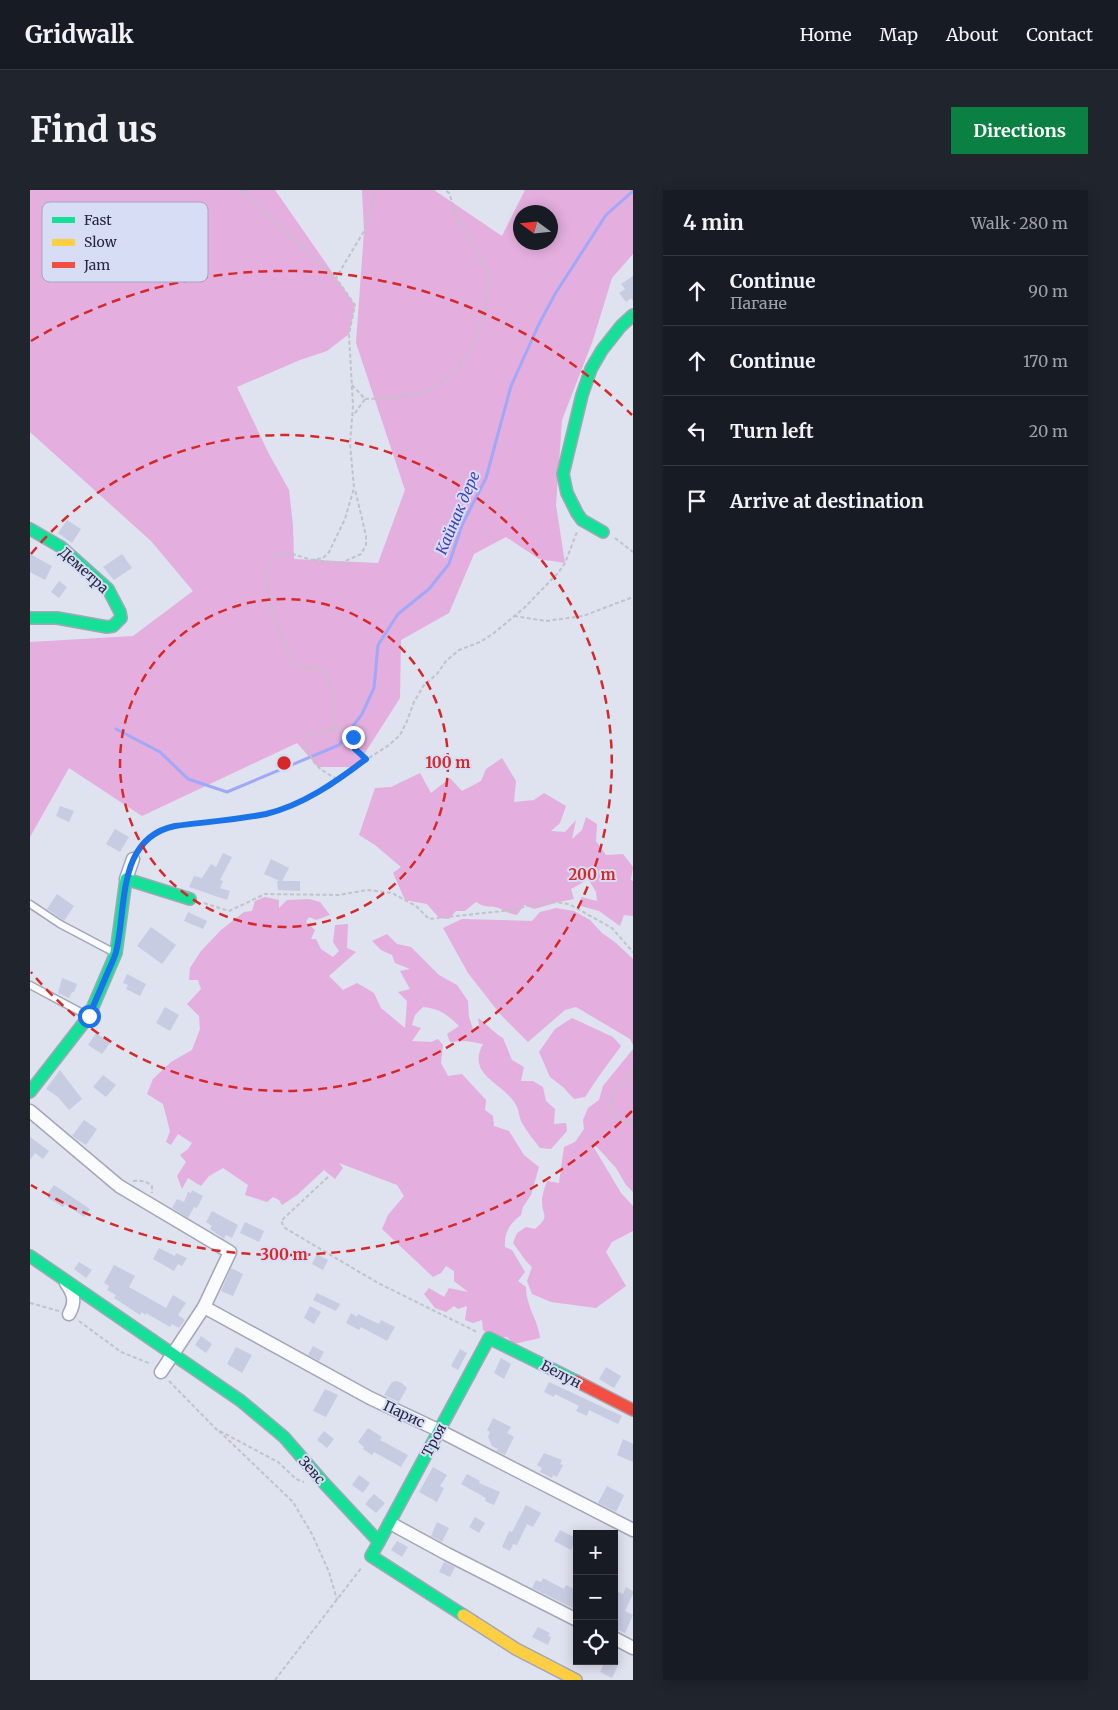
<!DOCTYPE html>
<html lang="en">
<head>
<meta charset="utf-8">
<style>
  :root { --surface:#171b24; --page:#20242c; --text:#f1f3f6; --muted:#9ea1a6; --line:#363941; --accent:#0b8043 }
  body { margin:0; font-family:Merriweather,serif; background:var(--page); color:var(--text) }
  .controls { position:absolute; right:15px; bottom:15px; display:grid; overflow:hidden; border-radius:0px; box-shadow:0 2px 12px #0003 }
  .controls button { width:45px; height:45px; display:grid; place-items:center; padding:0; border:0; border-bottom:1px solid var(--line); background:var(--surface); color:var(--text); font:25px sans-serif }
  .compass { position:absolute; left:483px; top:15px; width:45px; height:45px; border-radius:50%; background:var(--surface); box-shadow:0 2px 12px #0003; rotate:285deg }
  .stop { position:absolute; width:15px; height:15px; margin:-11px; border:4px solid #1a73e8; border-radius:50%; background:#fff }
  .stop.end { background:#1a73e8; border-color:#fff; box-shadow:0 1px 5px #0008 }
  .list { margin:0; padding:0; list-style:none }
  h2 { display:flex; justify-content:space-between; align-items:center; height:65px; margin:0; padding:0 20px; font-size:21px }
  h2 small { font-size:16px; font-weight:400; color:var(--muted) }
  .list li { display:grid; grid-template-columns:32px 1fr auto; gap:15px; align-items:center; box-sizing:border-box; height:70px; padding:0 20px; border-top:1px solid var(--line) }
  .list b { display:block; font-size:19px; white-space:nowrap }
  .list p { margin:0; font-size:16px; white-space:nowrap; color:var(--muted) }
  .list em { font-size:16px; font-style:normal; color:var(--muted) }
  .icon { flex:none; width:28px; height:28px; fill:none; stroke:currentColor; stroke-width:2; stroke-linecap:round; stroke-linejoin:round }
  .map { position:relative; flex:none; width:603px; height:1490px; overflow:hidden; border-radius:0px }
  header { display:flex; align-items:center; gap:30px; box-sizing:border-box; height:70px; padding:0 25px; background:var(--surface); border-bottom:1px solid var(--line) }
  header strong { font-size:24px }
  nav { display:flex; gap:28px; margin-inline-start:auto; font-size:18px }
  .intro { display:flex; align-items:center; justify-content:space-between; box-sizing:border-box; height:120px; padding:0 30px }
  h1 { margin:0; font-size:35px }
  .button { padding:12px 22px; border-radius:0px; background:var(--accent); color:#fff; font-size:18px; font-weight:700 }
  main { display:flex; gap:30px; padding:0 30px }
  aside { flex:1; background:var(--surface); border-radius:0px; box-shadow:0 2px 12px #0003 }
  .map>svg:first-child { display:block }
  .forest { fill:#e4aede; fill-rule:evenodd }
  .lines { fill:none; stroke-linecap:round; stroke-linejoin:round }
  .stream { stroke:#a0a9f7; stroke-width:3 }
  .building { fill:#c8cce2 }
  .lane-casing { stroke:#a3a6b6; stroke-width:9 }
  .street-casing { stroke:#a3a6b6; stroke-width:15 }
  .fast-casing { stroke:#a3a6b6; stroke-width:14 }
  .slow-casing { stroke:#a3a6b6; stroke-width:14 }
  .jam-casing { stroke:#a3a6b6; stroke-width:14 }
  .path { stroke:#c1c3c9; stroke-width:2; stroke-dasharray:4 2.5; stroke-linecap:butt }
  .lane { stroke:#fafbfd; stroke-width:6 }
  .street { stroke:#fafbfd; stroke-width:12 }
  .fast { stroke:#16e098; stroke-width:11 }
  .slow { stroke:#ffcf43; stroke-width:11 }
  .jam { stroke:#f24e42; stroke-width:11 }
  .route { stroke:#1a73e8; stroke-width:6 }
  .ring { fill:none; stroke:#d62828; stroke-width:2.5; stroke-dasharray:9 6 }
  .labels { text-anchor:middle; stroke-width:4; stroke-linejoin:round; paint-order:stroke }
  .street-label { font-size:14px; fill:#25283f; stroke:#d8ddf6 }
  .water-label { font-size:15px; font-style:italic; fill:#4341b9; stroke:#d8ddf6 }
  .key { fill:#d8ddf6; stroke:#a2a7bf; stroke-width:1 }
  .key-label { font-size:14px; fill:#25283f }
  .centre { fill:#d62828; stroke:#d8ddf6; stroke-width:2.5 }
  .ring-label { font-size:15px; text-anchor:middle; font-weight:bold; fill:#d62828; stroke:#d8ddf6; stroke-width:4; stroke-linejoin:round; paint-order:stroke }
</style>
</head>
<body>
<header>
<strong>Gridwalk</strong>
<nav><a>Home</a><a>Map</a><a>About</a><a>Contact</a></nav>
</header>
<div class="intro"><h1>Find us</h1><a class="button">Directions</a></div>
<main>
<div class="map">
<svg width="603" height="1490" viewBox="0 0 603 1490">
  <rect width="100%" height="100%" fill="#dfe2ef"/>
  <g class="forest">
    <path d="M0,0H245L325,115L319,144L297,161L270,170L207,197L239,264L259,300L263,336L264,369L348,373L375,300L326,153L334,41L332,0H404L472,46L495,0H603V64L582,88L563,150L532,230L526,315L535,373L509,369L476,347L444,364L419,423L371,450L370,508L326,577H288L267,553L112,626L39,578L0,647V452L103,446L163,401L121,351L0,242ZM490,22H520V52H490Z"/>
    <path d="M472,568L486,591L484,612L504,610L514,603L536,616L530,633L521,641L535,642L546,630L542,649L552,640L556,627L567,634L566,651L576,665L593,664L603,677L601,690L603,691V726L594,725L590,736L569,721L551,716V707L567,711L566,702L557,687L552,693L541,699L544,709L529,712L504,719L494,715L487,725C480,724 477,722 471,719C461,714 459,720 446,712L435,721H426L419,729L409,728L397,714L375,710L363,683L371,677L345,655L329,645L345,598L361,597L390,583L401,603L420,588L432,601L451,591L456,579Z"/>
    <path d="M235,707L249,710V718L257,710L279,709L290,712L300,725L286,730L279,727L276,732L285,740L281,749H286L291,759L303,767L309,761L303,752L305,735L318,734L317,758L326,762L299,786L313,800L327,793L344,803L351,818L375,838L377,811L368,802L380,799L370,781L380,779L365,773L362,765L351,760L342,751L357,744L367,754L381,757L409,785L427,795L438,811L439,827L443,839L449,835L448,828C458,834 463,843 473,848L482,870L494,877L491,891H503L513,897L516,911L525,919L524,934L536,933L537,941L521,959L510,958C504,950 497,942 492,933C489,927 489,920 486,915C473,892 436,886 453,854L436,851L420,852L417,844L429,836C418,825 409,818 393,817L385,825L382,835L391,838L382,851L401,852L408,849L413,855L411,873L418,886L432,884L456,910L455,920L463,926L464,936L479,941L494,965L509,977L501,1005L493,1017L491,1025C479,1034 474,1043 475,1057L482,1060L495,1082L488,1091L496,1097C496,1117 508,1129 510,1148L484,1154L477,1147H463L453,1140L452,1130L443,1133L435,1130L437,1116L428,1119L424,1116L416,1122L405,1118L394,1104L399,1098L414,1107L419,1098L438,1102L424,1091V1081L416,1076L411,1083L403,1087L352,1039L358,1025L374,1006L367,995L309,973L313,978L305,989L294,980L267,1005L252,1015L249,1010L243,1007L237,1012L215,1005L218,995L193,978L179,986L171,996L158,988L152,999L147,986L156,972L150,965L158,959L162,953L148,944L141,955L136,952L140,941L133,914L117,904L123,889L141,872L162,860L170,839L169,826L157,814L171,799L168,790H159L160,778L171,761L191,740L214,722L222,721L225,711Z"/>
    <polygon points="526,718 544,721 560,730 572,743 586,753 603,769 603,855 600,849 546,817 535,820 498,852 470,824 438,783 413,738 432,729 502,731 510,722"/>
    <polygon points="542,828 583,847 591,856 569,886 555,907 544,909 533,897 520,887 509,862 525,839"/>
    <path d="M603,859V1002L596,995L586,978L567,957L563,956L591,1003L603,1016V1041L582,1052L576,1062L596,1096L566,1118L521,1112L502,1104L497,1091L502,1077L496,1071L483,1053L487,1043L496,1037L505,1039C521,1026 512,1026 512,1011C512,1005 515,997 517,991L529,993L534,957L545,952L554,939L553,930L558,918L569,910L573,896Z"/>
  </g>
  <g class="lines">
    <polyline class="stream" points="86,539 130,562 158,589 197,602 309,555 332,524 344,498 348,455 368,424 399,399 419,374 432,335 456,288 481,196 509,134 525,104 576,25 603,1"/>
  </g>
  <g class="building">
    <polygon points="603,86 603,111 601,108 596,112 589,103 595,99 591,94"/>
    <polygon points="37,330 51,339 42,353 28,343"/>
    <polygon points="0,364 22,376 15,390 0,382"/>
    <polygon points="92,364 102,378 84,390 73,377"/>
    <polygon points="29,391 37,397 29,408 21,402"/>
    <polygon points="30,616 44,621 39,632 26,626"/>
    <polygon points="85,639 99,647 90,662 76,654"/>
    <polygon points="193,663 202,667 190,690 193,691 190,698 200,701 197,710 159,697 164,686 172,688 181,674 186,677"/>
    <polygon points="241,669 259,678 252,691 270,691 270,701 248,700 247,691 250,691 234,684"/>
    <polygon points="27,704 44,716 34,731 17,719"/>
    <polygon points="158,722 177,731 173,739 154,731"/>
    <polygon points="121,737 146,755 132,774 107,756"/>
    <polygon points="97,784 116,794 110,806 96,799 98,795 93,793"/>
    <polygon points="32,788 47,794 44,802 42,802 39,808 28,803"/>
    <polygon points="135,817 149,825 140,841 126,833"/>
    <polygon points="66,843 80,853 72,864 58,855"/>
    <polygon points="30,880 52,909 39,920 28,907 16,899"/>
    <polygon points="73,885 86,895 76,907 63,897"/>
    <polygon points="54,930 67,939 56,955 42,946"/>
    <polygon points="0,947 19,961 13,969 5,963 0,970"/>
    <polygon points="24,995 60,1019 54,1027 35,1014 33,1017 18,1008 18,1003"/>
    <polygon points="162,1000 173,1006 167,1018 164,1017 158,1028 142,1018 147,1009 154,1012 158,1002 161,1003"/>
    <polygon points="182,1021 208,1035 202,1048 196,1045 194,1049 180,1039 182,1036 176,1032"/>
    <polygon points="215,1032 234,1041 229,1052 210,1043"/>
    <polygon points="129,1058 145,1066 146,1063 157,1068 152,1076 148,1074 144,1081 123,1069"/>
    <polygon points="287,1064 298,1070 293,1080 282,1074"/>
    <polygon points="49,1072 62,1080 56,1088 44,1079"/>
    <polygon points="84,1075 105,1086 99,1097 136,1118 143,1105 156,1113 148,1125 155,1130 149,1138 142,1134 140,1137 116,1123 115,1125 112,1122 110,1125 84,1108 86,1105 77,1100 79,1096 74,1093"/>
    <polygon points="201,1078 213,1084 203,1106 191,1101"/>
    <polygon points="287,1103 310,1114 306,1121 283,1110"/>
    <polygon points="280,1116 291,1122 284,1134 274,1128"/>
    <polygon points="321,1123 327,1127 328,1124 349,1134 351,1130 365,1137 357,1151 331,1137 329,1140 316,1133"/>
    <polygon points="171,1146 182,1154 176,1163 165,1155"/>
    <polygon points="283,1156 294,1162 289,1171 278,1165"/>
    <polygon points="206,1157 222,1165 212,1183 197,1174"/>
    <polygon points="430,1159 437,1163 428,1180 421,1176"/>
    <polygon points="471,1168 481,1174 474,1189 464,1183"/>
    <polygon points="576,1177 591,1186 584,1198 569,1189"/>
    <polygon points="366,1191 372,1193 377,1198 369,1212 354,1205 362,1192"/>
    <polygon points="519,1192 592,1226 588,1234 559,1220 557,1226 546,1221 549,1216 525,1204 524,1207 514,1202"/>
    <polygon points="295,1199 308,1205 296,1227 283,1221"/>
    <polygon points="463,1228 481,1237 477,1243 484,1247 475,1265 466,1261 468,1259 462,1256 458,1247 460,1242 457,1240"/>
    <polygon points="338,1238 352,1247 350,1250 378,1265 371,1277 344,1262 342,1265 333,1259 334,1257 328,1252"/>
    <polygon points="294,1241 304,1249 297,1258 287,1250"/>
    <polygon points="593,1249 603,1254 603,1272 587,1265"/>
    <polygon points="514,1263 532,1270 530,1274 533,1275 527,1287 523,1285 522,1288 510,1282 512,1278 507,1275"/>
    <polygon points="403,1277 417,1285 410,1296 414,1298 407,1312 389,1302"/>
    <polygon points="437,1284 450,1291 449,1293 470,1302 464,1315 455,1311 456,1308 431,1294"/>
    <polygon points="329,1285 340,1293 333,1303 322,1295"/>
    <polygon points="577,1296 594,1305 586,1322 568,1313"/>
    <polygon points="344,1304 355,1313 346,1323 335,1314"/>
    <polygon points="496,1315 511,1323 503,1337 497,1334 487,1355 483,1354 480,1361 472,1357 479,1341 482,1342"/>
    <polygon points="445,1327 455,1333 449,1343 439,1337"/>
    <polygon points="407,1332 419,1338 412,1352 401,1346"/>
    <polygon points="530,1340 546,1348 541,1360 524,1351"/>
    <polygon points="367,1351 378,1357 372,1367 361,1360"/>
    <polygon points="414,1372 425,1377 420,1387 409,1382"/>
    <polygon points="513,1388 534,1399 536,1395 547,1401 547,1409 543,1418 502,1398 506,1390 511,1392"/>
    <polygon points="596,1397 603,1401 603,1404 595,1421 603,1425 595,1443 584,1438 584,1400 593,1404"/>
    <polygon points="508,1437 520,1443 518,1446 521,1447 518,1455 502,1447"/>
    <polygon points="575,1471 590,1471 582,1488 570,1482"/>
  </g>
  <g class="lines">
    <defs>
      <g id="lane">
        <polyline points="0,714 30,734 83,762"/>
        <polyline points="0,795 58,826"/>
      </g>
      <g id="street">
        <polyline points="96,689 103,669"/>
        <polyline points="0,921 89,996 200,1062 174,1117 131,1182"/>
        <path d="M36,1093C44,1104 46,1112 39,1124"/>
        <polyline points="174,1117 340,1208 408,1240 603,1340"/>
        <polyline points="360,1333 417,1364 547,1430"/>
        <polyline points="584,1448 603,1458"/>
      </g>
      <g id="fast">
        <polyline points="0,339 31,357 78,399 90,422 91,428 83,436 77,437 27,428 0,428"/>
        <polyline points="573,342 552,330 547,323 537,303 533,284 552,205 561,179 572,160 591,136 603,125"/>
        <polyline points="0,902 59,826 86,763 96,689 160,709"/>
        <polyline points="0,1066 211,1211 254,1247 294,1293 349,1352 341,1366 433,1425"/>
        <polyline points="349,1352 459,1148 546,1191"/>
      </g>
      <polyline id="slow" points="433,1425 486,1459 546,1490"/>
      <polyline id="jam" points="546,1191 603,1220"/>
    </defs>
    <use href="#lane" class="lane-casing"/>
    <use href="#street" class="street-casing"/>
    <use href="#fast" class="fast-casing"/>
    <use href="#slow" class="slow-casing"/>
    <use href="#jam" class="jam-casing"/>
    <g class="path">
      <polyline points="210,0 306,88"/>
      <polyline points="322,195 335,209 323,226"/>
      <polyline points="335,209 365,208 401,200 425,181 442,157 456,118 459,82 428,29 419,3 415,0"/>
      <polyline points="585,348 603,362"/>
      <polyline points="284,370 311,373 331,364 336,355 336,346 325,299"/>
      <polyline points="484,426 516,431 553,426 603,407"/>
      <polyline points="304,539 304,503 293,478 278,479 263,474 244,429 237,394 236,381 243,366 259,363 282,370 293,368 299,362 315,329 324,298 320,253 323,216 319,144 325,115 306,88 334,41 346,0"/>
      <path d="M307,589C287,578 283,575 275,553L280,544C300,540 313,533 327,552L325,559L335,569"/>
      <polyline points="110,659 123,644 132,638 237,623 276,609 359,555 370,545 377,531 384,512 394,495 407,484 416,471 429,460 450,452 464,443 494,418 528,383 535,373 547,342"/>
      <polyline points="174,713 199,721 235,704 309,705 337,700 362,703 386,716 399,729 482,720 516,711 539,714 582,738 603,762"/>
      <path d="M603,880C592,892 572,909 585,926C590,932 595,933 603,931"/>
      <polyline points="298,987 251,1031 255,1038 348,1093 447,1142"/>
      <path d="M103,991C111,990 116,991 122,996V1003"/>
      <polyline points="0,1113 29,1121"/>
      <polyline points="49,1131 91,1162 121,1174"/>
      <polyline points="139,1191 186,1239 248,1272 266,1289 274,1292"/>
      <polyline points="189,1241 263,1312 282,1344 299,1382 307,1410"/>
      <polyline points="245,1490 332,1377"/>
    </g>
    <use href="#lane" class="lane"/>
    <use href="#street" class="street"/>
    <use href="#fast" class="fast"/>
    <use href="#slow" class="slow"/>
    <use href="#jam" class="jam"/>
  </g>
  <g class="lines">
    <path class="route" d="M59,826C65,812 71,798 77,784C80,777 84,769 86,762C97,718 86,648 145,636C175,632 206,630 236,624C273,615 306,592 336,569L325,559L327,552L323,547"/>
  </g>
  <g class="ring">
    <circle cx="254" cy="573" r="164"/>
    <path d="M1 364A328 328 0 1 1 1 782"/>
    <path d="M602 921A492 492 0 0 1 1 995M1 151A492 492 0 0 1 602 225"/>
  </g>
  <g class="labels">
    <g class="street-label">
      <text transform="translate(54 380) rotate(42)" y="5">Деметра</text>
      <text transform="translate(531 1184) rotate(27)" y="5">Белун</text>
      <text transform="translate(374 1224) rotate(25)" y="5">Парис</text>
      <text transform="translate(404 1250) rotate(-62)" y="5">Троя</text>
      <text transform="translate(282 1280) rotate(49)" y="5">Зевс</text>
    </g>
    <g class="water-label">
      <text transform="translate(428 323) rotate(-67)" y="5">Кайнак дере</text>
    </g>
  </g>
  <rect x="12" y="12" width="166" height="80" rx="8" class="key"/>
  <rect x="22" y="27" width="23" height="6" fill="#16e098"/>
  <rect x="22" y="49" width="23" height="7" fill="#ffcf43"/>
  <rect x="22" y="72" width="23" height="6" fill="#f24e42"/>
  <g class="key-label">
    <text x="54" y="35">Fast</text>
    <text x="54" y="57">Slow</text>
    <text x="54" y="80">Jam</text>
  </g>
  <circle cx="254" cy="573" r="8" class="centre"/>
  <g class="ring-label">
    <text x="418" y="578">100 m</text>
    <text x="562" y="690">200 m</text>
    <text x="254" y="1070">300 m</text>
  </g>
</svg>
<div class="controls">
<button>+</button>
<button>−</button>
<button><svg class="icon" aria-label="locate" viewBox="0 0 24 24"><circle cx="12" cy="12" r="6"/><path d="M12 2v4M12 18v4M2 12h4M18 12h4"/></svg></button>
</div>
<svg class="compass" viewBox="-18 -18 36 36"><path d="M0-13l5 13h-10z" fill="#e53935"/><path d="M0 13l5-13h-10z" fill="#9ea1a6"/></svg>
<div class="stop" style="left:59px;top:826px"></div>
<div class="stop end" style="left:323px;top:547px"></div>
</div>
<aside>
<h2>4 min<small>Walk · 280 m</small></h2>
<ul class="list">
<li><svg class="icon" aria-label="ahead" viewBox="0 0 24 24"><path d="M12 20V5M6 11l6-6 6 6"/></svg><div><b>Continue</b><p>Пагане</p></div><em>90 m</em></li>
<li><svg class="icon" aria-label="ahead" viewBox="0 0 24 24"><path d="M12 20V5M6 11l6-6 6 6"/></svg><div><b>Continue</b></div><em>170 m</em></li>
<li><svg class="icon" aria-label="left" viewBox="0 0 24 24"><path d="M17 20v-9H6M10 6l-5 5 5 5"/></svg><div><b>Turn left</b></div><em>20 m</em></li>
<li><svg class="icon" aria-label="arrive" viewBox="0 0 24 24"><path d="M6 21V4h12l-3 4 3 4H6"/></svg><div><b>Arrive at destination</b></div></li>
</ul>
</aside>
</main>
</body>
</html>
